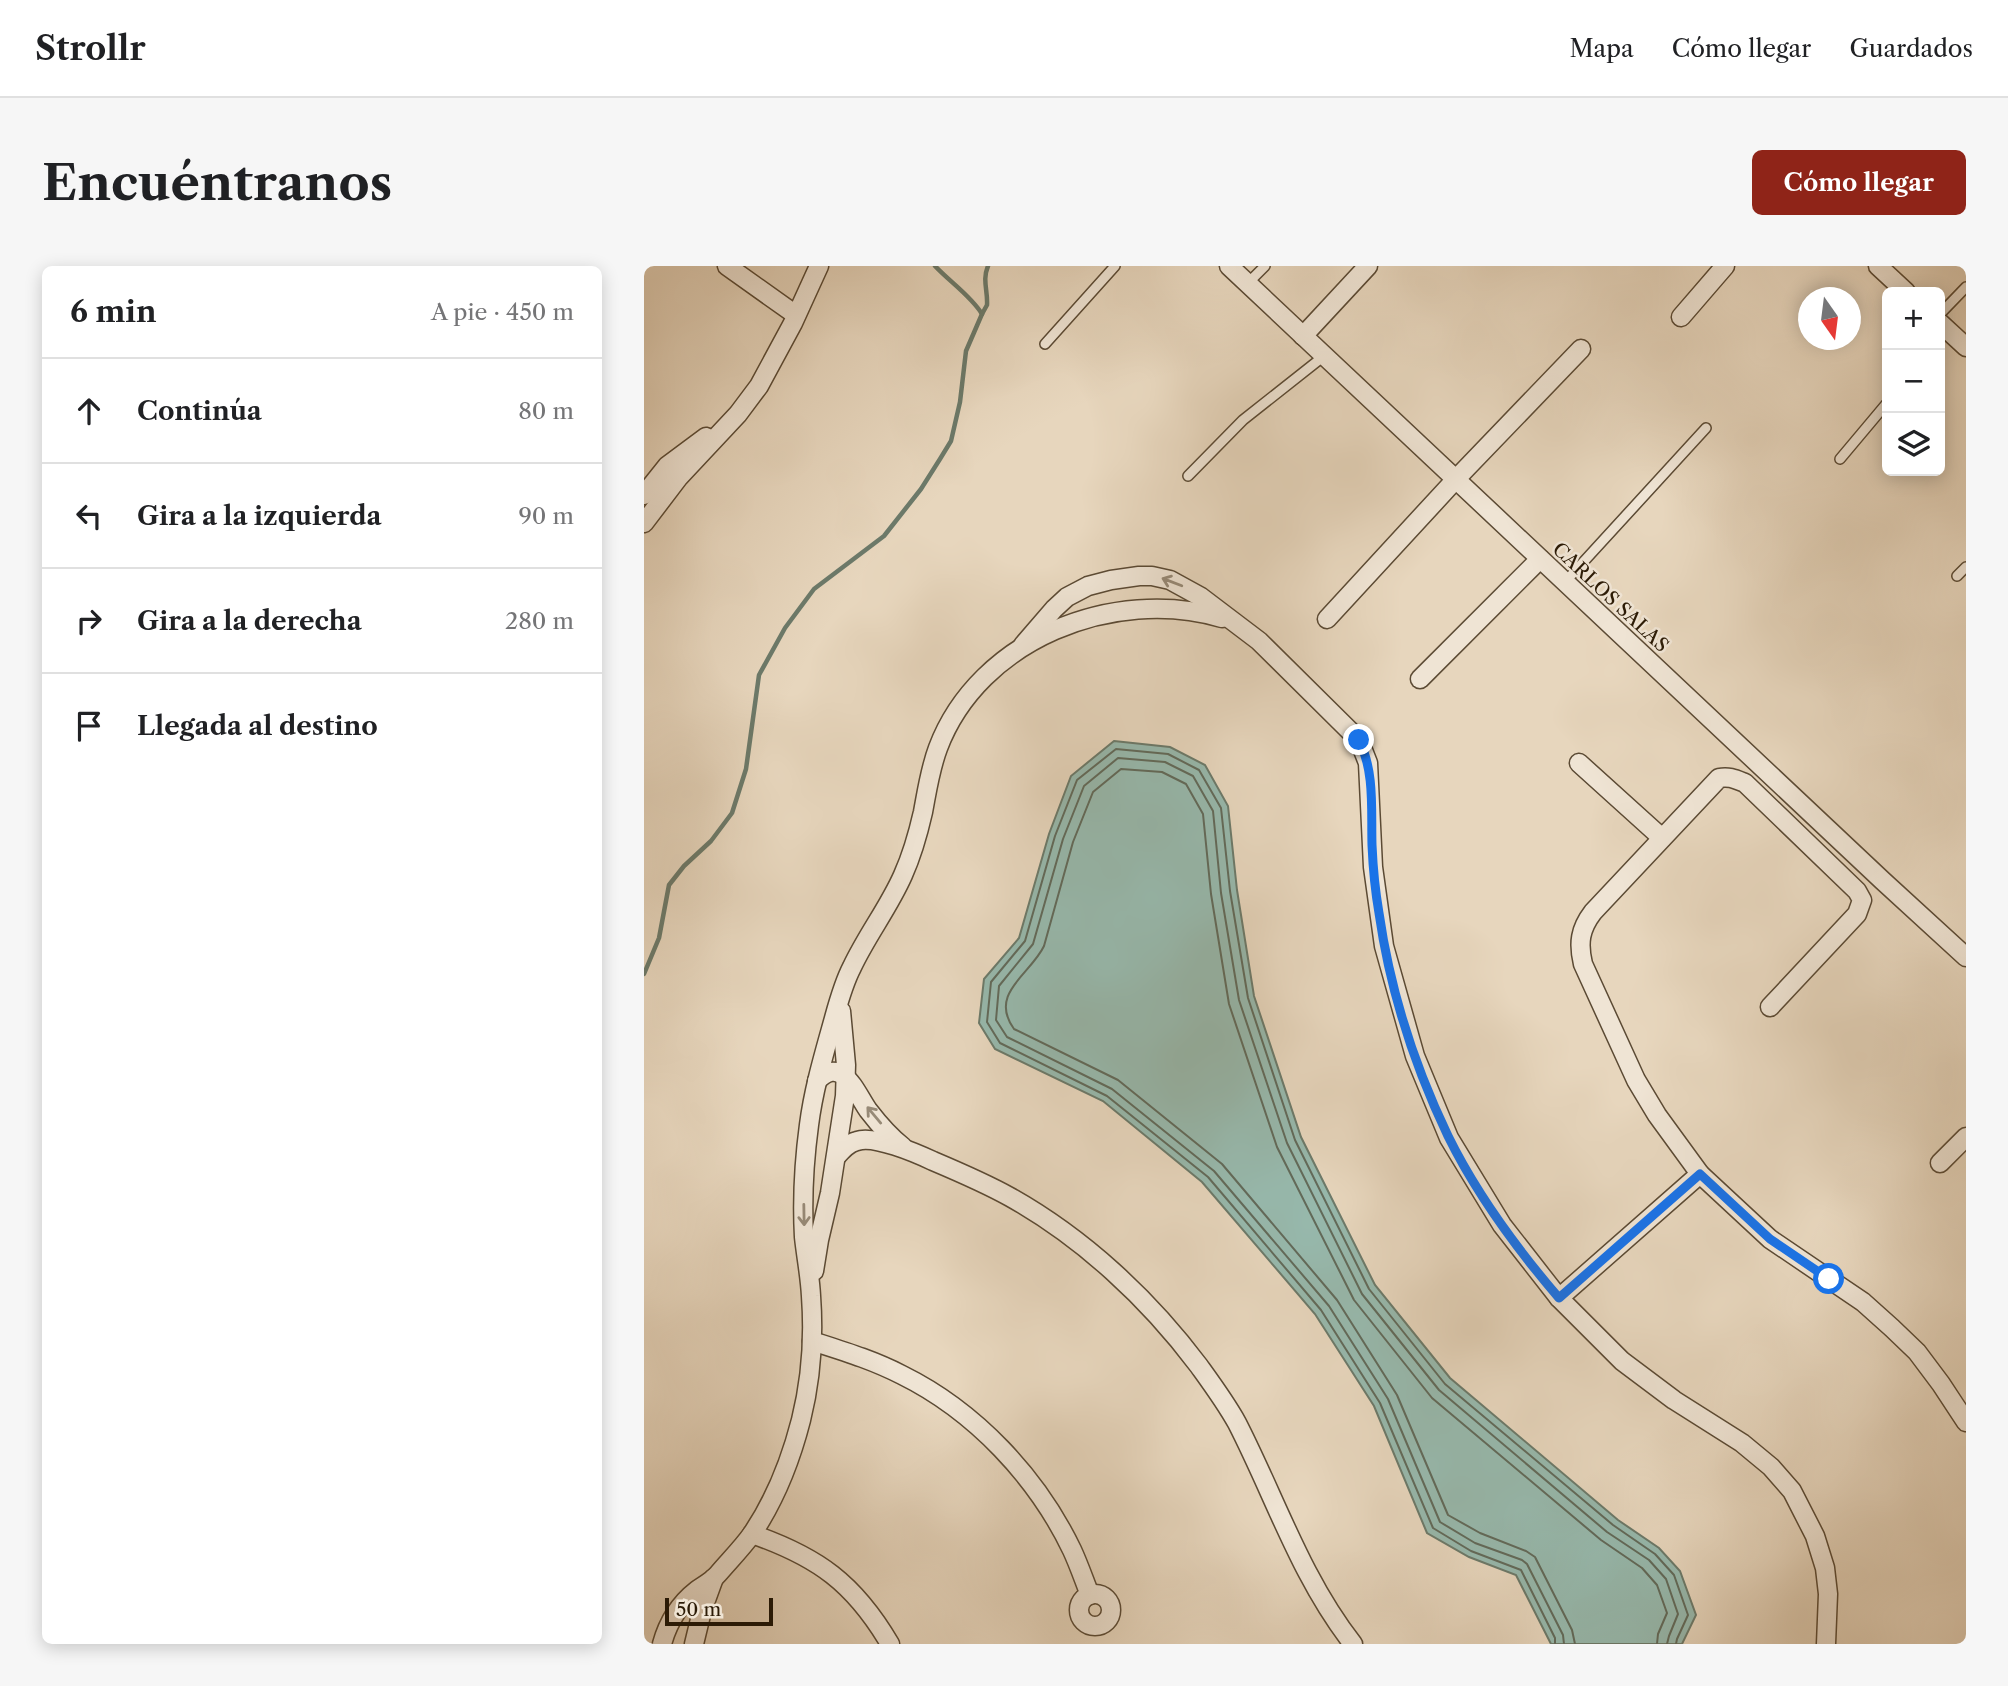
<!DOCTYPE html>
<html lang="es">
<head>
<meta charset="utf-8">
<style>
  :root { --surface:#fff; --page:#f6f6f6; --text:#202124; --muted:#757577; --line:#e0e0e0; --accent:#8f2418 }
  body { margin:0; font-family:"Libre Caslon Text",serif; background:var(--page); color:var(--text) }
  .controls { position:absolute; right:21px; top:21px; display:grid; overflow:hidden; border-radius:10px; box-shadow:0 4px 18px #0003 }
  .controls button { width:63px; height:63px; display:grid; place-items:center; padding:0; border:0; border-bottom:2px solid var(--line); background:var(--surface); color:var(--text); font:35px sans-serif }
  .compass { position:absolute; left:1154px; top:21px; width:63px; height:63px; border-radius:50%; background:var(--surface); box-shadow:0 4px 18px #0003; rotate:166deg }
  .scale { position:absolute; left:21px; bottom:18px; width:108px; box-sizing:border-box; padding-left:7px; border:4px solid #2c1b06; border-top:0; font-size:19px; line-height:24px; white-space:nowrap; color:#2c1b06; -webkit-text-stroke:5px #efe4d4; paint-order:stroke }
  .stop { position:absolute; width:21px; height:21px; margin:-16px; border:5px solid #1a73e8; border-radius:50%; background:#fff }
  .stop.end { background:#1a73e8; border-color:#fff; box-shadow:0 2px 7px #0008 }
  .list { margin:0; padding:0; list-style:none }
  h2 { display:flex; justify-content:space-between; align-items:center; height:91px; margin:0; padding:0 28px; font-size:30px }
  h2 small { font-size:23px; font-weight:400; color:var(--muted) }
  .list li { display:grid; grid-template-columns:46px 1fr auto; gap:21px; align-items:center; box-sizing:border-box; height:105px; padding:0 28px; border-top:2px solid var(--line) }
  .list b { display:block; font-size:26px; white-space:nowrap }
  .list em { font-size:23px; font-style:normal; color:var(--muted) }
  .icon { flex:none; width:38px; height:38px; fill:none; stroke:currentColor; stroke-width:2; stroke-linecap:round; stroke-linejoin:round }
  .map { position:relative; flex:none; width:1322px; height:1378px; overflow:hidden; border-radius:10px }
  header { display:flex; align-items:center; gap:42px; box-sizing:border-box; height:98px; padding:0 35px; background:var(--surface); border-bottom:2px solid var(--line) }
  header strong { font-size:33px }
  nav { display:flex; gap:38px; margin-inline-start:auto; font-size:24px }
  .intro { display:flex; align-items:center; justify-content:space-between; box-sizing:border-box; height:168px; padding:0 42px }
  h1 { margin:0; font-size:49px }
  .button { padding:18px 32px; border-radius:10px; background:var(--accent); color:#fff; font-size:24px; font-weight:700 }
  main { display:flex; gap:42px; padding:0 42px }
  aside { flex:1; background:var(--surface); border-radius:10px; box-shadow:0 4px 18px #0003 }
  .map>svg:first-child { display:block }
  .water { fill:#97b9ad; stroke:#6c7a6a; stroke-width:2 }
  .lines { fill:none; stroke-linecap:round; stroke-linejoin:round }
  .shore { stroke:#626a5a; stroke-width:2 }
  .stream { stroke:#6c7a6a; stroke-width:4.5 }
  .lane-casing { stroke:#5b4a34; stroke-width:12 }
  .street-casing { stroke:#5b4a34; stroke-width:21 }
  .lane { stroke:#efe4d4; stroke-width:9 }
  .street { stroke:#efe4d4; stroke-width:18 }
  .oneway { stroke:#978a77 }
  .route { stroke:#1a73e8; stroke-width:9 }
  .labels { text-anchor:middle; stroke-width:5; stroke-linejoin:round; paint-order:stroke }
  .street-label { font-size:19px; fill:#2c1b06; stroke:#efe4d4 }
</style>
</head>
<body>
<header>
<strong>Strollr</strong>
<nav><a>Mapa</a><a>Cómo llegar</a><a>Guardados</a></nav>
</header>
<div class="intro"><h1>Encuéntranos</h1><a class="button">Cómo llegar</a></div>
<main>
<aside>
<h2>6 min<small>A pie · 450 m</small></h2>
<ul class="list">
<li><svg class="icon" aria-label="ahead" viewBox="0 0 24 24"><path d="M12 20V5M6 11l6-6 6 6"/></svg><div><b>Continúa</b></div><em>80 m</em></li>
<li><svg class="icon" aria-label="left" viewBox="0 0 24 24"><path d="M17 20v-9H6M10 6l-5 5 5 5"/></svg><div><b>Gira a la izquierda</b></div><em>90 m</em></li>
<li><svg class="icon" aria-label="right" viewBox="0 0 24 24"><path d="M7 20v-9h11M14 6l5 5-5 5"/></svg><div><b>Gira a la derecha</b></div><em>280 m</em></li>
<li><svg class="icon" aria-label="arrive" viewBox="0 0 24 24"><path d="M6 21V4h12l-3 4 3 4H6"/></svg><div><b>Llegada al destino</b></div></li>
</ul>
</aside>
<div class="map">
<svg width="1322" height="1378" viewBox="0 0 1322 1378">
  <rect width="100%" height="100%" fill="#e7d6bd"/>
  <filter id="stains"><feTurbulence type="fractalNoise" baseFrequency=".00286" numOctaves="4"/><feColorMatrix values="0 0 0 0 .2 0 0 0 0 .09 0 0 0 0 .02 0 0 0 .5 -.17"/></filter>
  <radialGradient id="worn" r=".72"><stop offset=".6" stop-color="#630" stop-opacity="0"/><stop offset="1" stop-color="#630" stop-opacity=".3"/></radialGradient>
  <polygon class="water" points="470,475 526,481 561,499 584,540 593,624 610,730 657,871 731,1019 806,1112 974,1254 1015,1282 1036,1305 1052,1349 1038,1378 907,1378 872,1309 825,1291 783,1267 730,1140 671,1048 558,916 459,835 351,783 335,757 340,713 375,672 405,568 427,510"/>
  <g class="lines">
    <g class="shore">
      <polyline points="911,1378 911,1372 877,1304 827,1285 789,1262 736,1137 677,1044 564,911 463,830 356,777 343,756 347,716 381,675 411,570 433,514 472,483 524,488 555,504 577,542 586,625 604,732 651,874 725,1023 801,1118 969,1259 1011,1288 1030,1309 1044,1349 1033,1373 1032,1378"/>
      <polyline points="920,1378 919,1369 883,1298 878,1294 831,1277 796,1256 744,1133 685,1040 570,905 468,823 363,771 352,754 355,720 389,678 419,573 440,520 474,492 521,496 549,510 569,545 577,627 595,734 643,877 718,1028 795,1124 963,1266 1005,1294 1022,1313 1034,1348 1025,1370 1023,1378"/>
      <path d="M931,1378L928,1364L891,1291L882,1285L836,1267L804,1249L753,1129L693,1034L578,898L474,814L370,763C344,727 387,708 400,680L429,576L449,526L477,503L518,506L542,518L559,548L567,628L585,738L633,881L710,1034L788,1132L957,1274L998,1302L1013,1319L1023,1347L1014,1368L1013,1378"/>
    </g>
    <g class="stream">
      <path d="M291,0C306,16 327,30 338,48"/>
      <path d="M0,708L15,672L25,619L40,600L67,575L88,547L102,503L115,409L141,362L170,323L240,270L277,223L296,193L307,175L316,136L322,85L338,48L343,39C344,25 338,14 344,0"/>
    </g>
    <defs>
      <g id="lane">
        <polyline points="604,17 621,0"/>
        <polyline points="1296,48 1322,21"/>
        <polyline points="401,78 471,0"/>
        <polyline points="1196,193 1243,137"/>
        <polyline points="544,210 599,154 680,90"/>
        <polyline points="1313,310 1322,301"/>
        <polyline points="921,316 1062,162"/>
      </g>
      <g id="street">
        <polyline points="83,0 152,49"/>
        <polyline points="585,0 1239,615 1322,691"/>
        <polyline points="1234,0 1262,26"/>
        <polyline points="1037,51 1081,0"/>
        <polyline points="1296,57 1322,81"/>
        <polyline points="659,70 724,0"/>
        <polyline points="0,229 23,200 62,171"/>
        <polyline points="0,257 35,211 94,148 115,120 149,57 175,0"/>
        <polyline points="683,353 812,213 937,83"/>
        <polyline points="379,379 410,343 423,331 444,320 467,314 495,310 508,310 526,314 557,331 615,375 715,474 724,497 729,601 740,680 771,790 805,872 858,959 915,1032 978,1095 1030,1134 1098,1177 1127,1201 1148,1225 1171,1270 1181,1302 1184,1328 1182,1378"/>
        <polyline points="776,413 896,293"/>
        <polyline points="935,497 1018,572"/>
        <path d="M1126,741L1213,648L1218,634L1213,625L1101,517C1091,513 1085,510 1075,512L949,646C936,663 934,677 939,698L992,814L1013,849L1056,908L1126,973L1219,1036L1248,1062L1273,1086L1297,1118L1322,1156"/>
        <path d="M173,815C198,788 212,827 224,844C234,857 246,871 259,881"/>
        <path d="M192,891C198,884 204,877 213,875C230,869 272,887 289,895C315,906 341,917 366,931C439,972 504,1032 555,1100C568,1118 582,1137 593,1157C631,1231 657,1312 709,1378"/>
        <polyline points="1296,897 1322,871"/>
        <polyline points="170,1005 175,974 186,927 201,830 202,799 197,745"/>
        <polyline points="915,1032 1056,908"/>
        <path d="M168,1075C199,1085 229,1094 258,1109C331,1145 393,1211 428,1284C435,1299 440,1314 446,1329"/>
        <path d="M108,1268C174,1291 210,1317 246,1378"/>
        <circle cx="451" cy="1344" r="16"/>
        <path d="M18,1378C24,1356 35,1338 53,1324C60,1319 68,1315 74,1308C85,1295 98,1282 108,1268C131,1234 147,1193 157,1154C167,1114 170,1071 167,1030C166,1010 162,990 160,971C158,934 160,896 165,859C169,827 178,795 187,763C193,742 198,720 208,701C223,669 245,641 259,609C268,589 274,568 279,546C283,525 286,503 294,482C335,373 470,320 578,352"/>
        <polyline points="50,1378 58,1345 70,1312"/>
      </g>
    </defs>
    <use href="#lane" class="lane-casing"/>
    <use href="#street" class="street-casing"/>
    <use href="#lane" class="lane"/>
    <use href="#street" class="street"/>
  </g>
  <defs><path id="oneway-shaft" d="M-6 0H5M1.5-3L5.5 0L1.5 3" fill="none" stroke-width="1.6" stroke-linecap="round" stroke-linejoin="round" transform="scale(1.75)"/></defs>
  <g class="oneway">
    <use href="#oneway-shaft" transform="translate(528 316) rotate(-159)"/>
    <use href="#oneway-shaft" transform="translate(230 849) rotate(-130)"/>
    <use href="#oneway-shaft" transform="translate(160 949) rotate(89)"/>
  </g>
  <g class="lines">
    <path class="route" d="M715,474C731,506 727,544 728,579C729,602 731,624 735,647C746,724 771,801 804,870C833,929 873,983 915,1032L1056,908L1126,973L1185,1013"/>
  </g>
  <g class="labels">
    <g class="street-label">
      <text transform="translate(967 331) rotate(43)" y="7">CARLOS SALAS</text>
    </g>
  </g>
  <rect width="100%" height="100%" filter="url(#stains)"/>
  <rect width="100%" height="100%" fill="url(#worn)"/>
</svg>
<div class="controls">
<button>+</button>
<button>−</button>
<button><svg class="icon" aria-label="layers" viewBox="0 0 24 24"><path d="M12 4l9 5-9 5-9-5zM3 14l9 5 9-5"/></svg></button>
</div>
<svg class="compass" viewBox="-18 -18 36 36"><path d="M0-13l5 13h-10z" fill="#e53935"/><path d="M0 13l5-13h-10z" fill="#757577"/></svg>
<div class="scale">50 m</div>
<div class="stop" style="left:1185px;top:1013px"></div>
<div class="stop end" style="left:715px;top:474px"></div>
</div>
</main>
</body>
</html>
